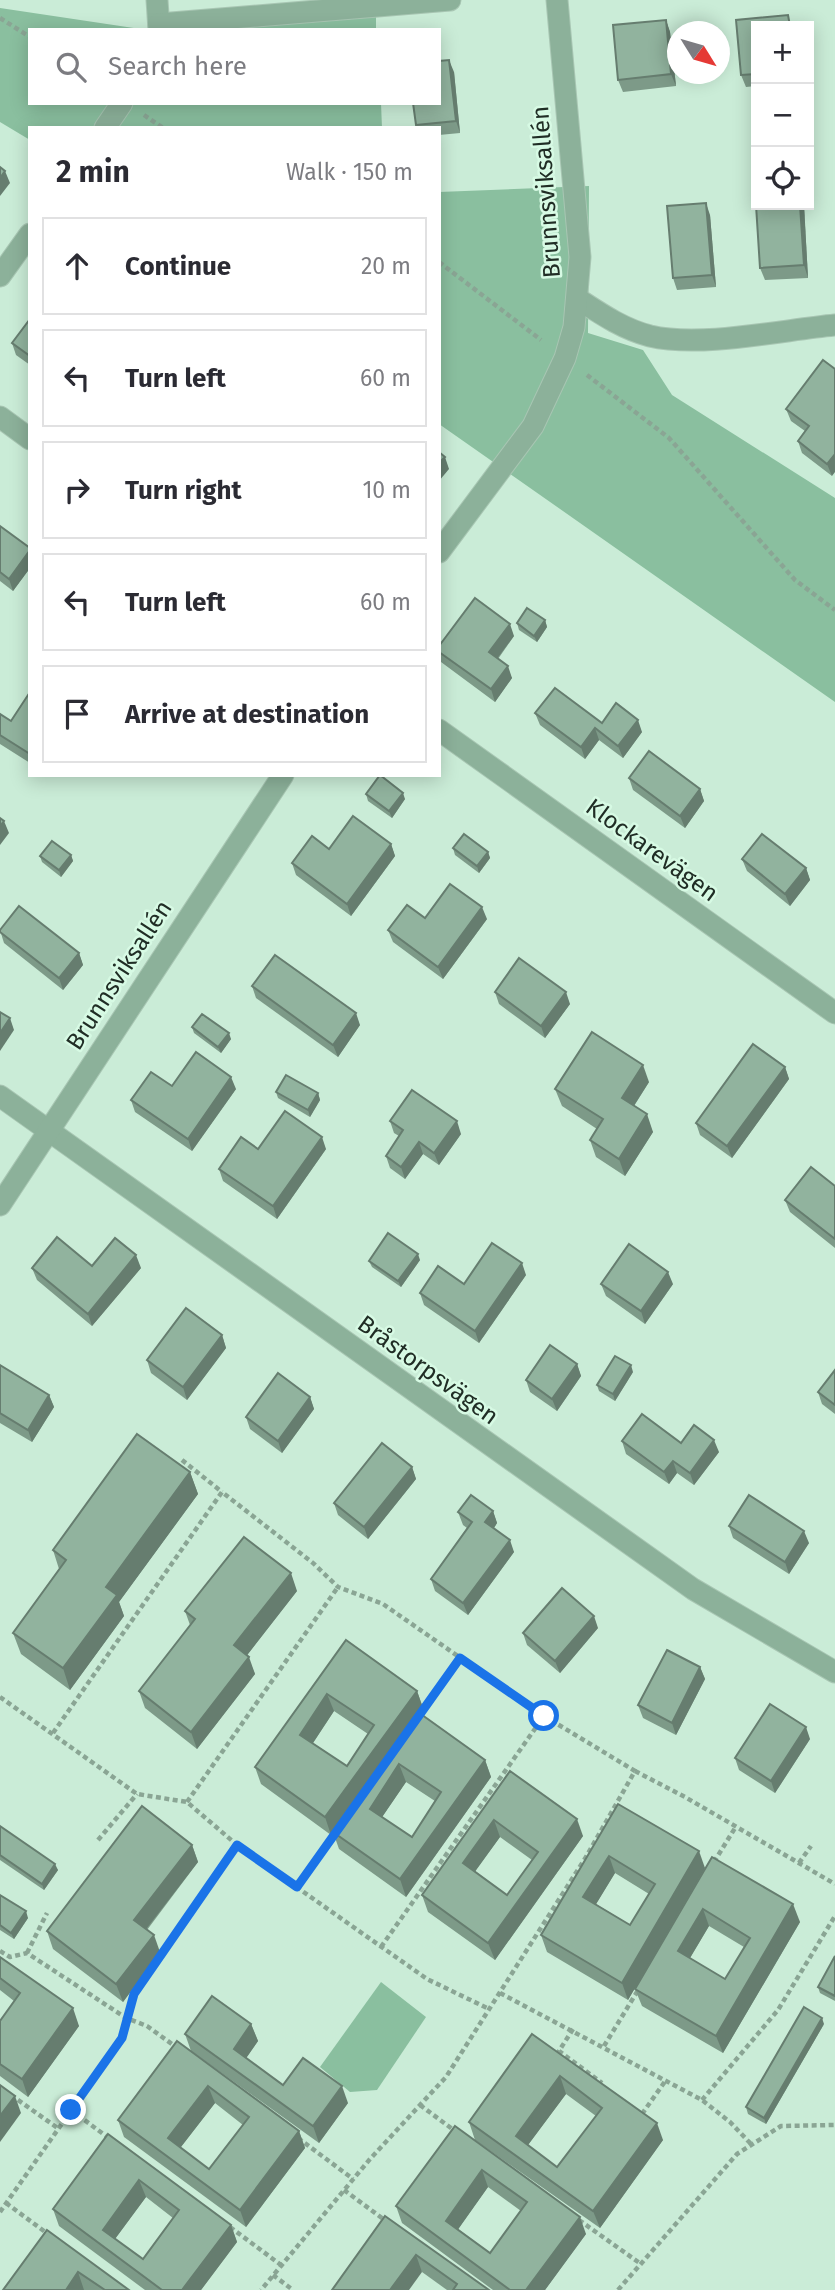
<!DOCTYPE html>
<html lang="en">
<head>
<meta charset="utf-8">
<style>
  :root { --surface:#fff; --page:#f7f7f7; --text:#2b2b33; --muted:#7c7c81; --line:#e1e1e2 }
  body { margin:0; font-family:"Fira Sans",sans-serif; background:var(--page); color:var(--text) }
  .controls { position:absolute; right:21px; top:21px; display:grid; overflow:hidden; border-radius:0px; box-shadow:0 4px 18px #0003 }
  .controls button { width:63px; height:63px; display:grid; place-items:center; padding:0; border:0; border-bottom:2px solid var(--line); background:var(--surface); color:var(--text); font:35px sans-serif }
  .compass { position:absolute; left:667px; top:21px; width:63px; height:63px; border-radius:50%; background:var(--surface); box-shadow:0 4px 18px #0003; rotate:127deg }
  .stop { position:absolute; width:21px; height:21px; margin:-16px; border:5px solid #1a73e8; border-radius:50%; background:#fff }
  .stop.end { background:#1a73e8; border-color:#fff; box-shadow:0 2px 7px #0008 }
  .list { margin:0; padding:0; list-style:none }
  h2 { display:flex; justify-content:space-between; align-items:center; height:91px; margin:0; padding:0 28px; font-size:30px }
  h2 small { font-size:23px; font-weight:400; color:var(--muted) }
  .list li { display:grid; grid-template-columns:46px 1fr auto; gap:21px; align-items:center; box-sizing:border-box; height:98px; margin:0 14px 14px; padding:0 14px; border:2px solid var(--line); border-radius:0px }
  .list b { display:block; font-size:26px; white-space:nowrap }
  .list em { font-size:23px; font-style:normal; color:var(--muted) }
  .icon { flex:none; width:38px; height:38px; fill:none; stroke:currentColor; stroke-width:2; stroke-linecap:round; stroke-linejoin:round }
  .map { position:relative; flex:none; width:835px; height:2290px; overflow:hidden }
  .search { position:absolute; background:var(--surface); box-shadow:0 4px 18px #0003; left:28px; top:28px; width:413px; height:77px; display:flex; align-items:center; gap:18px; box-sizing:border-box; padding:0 24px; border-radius:0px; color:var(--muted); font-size:26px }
  .panel { position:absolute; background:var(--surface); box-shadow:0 4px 18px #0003; left:28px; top:126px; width:413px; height:651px; border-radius:0px }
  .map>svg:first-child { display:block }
  .green { fill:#8abf9f }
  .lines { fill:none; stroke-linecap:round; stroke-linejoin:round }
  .minor-casing { stroke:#a8c6b3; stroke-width:23 }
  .path { stroke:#8aa594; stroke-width:4.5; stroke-dasharray:5 3.5; stroke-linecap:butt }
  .minor { stroke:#8cb19a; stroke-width:21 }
  .wall { fill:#7d9a88; fill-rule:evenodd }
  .shaded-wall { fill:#667d6f }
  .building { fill:#91b39e; stroke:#667d6f; stroke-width:2; fill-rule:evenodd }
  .route { stroke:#1a73e8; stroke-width:9 }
  .labels { text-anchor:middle; stroke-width:5; stroke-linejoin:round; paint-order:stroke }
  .street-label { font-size:24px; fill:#202d25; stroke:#d7fae4 }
</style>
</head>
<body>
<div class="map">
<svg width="835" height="2290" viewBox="0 0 835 2290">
  <rect width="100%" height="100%" fill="#caecd7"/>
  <g class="green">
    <polygon points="0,8 147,30 30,30 30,103 381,103 382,128 30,128 30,140 0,122"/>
    <polygon points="376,17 376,30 219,30"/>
    <polygon points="589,186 588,333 643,350 672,395 835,498 835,702 439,424 439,192"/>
    <polygon points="381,1982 426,2017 377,2090 350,2092 320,2067"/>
  </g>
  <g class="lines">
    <defs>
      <g id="minor">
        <polyline points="157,0 159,30"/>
        <polyline points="159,24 450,0"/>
        <polyline points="105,128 122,103"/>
        <polyline points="0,276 30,234"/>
        <path d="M578,299C601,314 623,329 650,336C701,348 782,330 835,325"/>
        <polyline points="0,417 30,439"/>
        <polyline points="439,552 533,426 565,358 574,327 580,257 557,0"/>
        <polyline points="439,730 835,1013"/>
        <polyline points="0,1096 693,1589 835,1672"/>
        <polyline points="0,1205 283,775"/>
      </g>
    </defs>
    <use href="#minor" class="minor-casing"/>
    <g class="path">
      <polyline points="0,18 30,37"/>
      <polyline points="144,115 163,128"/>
      <polyline points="439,262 541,340"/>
      <polyline points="587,375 669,438 795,580 835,610"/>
      <polyline points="182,1460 222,1492"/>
      <polyline points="0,1697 137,1794 187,1802 237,1845 427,1979 487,2008"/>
      <polyline points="418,1717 460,1658"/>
      <polyline points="53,1733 222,1492 313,1563 338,1587 383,1604 544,1716 635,1771 586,1857 446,2077 370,2159 261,2290"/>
      <polyline points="635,1771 685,1797 835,1884"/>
      <polyline points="187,1802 338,1587"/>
      <polyline points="98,1840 137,1794"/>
      <polyline points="714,1862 735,1828"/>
      <polyline points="799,1863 811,1846"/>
      <polyline points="297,1887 336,1832"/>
      <polyline points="381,1947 544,1716"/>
      <polyline points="0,1951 10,1957 27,1953 126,2018 147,2026 176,2047"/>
      <polyline points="27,1953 47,1913"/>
      <polyline points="500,1993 702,2100 730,2122 751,2144"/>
      <polyline points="573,2029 559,2051 602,2083"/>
      <polyline points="604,2046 640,1987"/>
      <polyline points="11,2095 59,2129"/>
      <polyline points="702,2100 778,2010 835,1916"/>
      <polyline points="420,2105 455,2131"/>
      <polyline points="71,2110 110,2139"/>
      <polyline points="642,2114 666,2080"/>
      <polyline points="298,2138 353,2179"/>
      <polyline points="344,2190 386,2221"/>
      <polyline points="6,2203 48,2234"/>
      <polyline points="0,2212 122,2038 134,1994 237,1845"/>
      <polyline points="579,2220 641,2264"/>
      <polyline points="230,2227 281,2265"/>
      <polyline points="273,2275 293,2290"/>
      <polyline points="618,2290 737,2154 781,2126 835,2125"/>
    </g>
    <use href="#minor" class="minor"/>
  </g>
  <g class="wall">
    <polygon points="666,20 670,32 676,86 623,92 618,80"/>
    <polygon points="756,26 756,86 746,87 741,75"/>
    <polygon points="454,72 460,133 439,135 439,128 416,128 416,125"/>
    <polygon points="756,205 804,205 808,278 765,280 760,268"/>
    <polygon points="710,215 716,287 677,290 673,278"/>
    <polygon points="30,319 30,365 16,355 12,343"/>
    <polygon points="823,360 832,476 802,453 798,441 805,431 791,421 786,409"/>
    <polygon points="0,526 30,550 30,568 13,591 0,581"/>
    <polygon points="545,620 547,627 537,642 519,630 517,623"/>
    <polygon points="514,636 498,659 512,678 495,702 441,662 439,657 439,646"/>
    <polygon points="30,692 30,763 0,744 0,714 11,721"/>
    <polygon points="535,713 602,723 642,732 623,758 599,740 585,759 540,725"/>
    <polygon points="629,778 700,789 704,801 685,828 633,790"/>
    <polygon points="366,794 405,799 392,818 368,801"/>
    <polygon points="391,844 395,856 351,916 296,875 292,863 329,849"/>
    <polygon points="453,848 488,852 490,858 479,873 455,855"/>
    <polygon points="71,855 73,861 61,877 42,862 40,856"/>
    <polygon points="742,859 806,868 810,880 790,906 747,871"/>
    <polygon points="425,918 487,919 443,979 393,942 388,930"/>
    <polygon points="0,930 79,953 83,965 63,990 4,943"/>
    <polygon points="252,986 360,1025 338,1057 256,998"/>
    <polygon points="495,992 570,1004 545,1038 499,1004"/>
    <polygon points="192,1027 231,1039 221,1053 194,1033"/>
    <polygon points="785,1067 789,1079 732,1158 700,1135 696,1123"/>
    <polygon points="649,1082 634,1106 653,1132 625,1176 596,1157 590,1140 597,1129 562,1106 555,1089"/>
    <polygon points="172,1086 236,1089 192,1151 135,1112 131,1100"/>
    <polygon points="276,1092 318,1093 320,1100 310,1117 278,1098"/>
    <polygon points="390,1121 461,1134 439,1165 423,1154 405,1179 390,1168 386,1156 399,1136 394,1133"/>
    <polygon points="258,1149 326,1149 277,1219 223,1181 219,1169"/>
    <polygon points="835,1186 835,1248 790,1212 785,1200"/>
    <polygon points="420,1260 401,1287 372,1267 369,1261"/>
    <polygon points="32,1268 141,1268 92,1326 37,1280"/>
    <polygon points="526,1275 479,1343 424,1305 420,1293 464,1284"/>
    <polygon points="601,1284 673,1284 645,1324 606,1296"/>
    <polygon points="222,1335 226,1348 187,1400 151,1373 147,1360"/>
    <polygon points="577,1364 581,1376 557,1411 530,1392 526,1380"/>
    <polygon points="0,1365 49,1395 54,1407 32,1442 0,1423"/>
    <polygon points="835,1370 835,1414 822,1404 818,1392"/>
    <polygon points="633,1372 615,1401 599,1391 597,1385"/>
    <polygon points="310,1397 314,1409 282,1453 250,1429 246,1417"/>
    <polygon points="622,1441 681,1443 719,1452 694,1485 677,1473 669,1484 626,1454"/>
    <polygon points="412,1467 416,1479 368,1539 338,1515 334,1503"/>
    <polygon points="190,1472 198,1494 119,1602 124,1616 70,1690 21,1654 13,1633 59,1569 53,1550"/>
    <polygon points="493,1511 497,1523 494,1528 514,1552 468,1615 435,1591 431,1579 467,1528 463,1525 458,1512"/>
    <polygon points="729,1526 809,1543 789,1574 733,1538"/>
    <polygon points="297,1591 247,1655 255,1674 197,1749 145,1708 139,1691 190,1625 185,1611"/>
    <polygon points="598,1628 560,1673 527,1645 523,1633"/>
    <path d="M346,1640L417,1691L423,1708L419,1713L485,1760L491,1777L406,1897L339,1849L333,1832L342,1819L331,1835L261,1784L255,1767ZM334,1711L368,1734L347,1766L313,1743ZM406,1782L435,1801L412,1837L382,1817Z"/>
    <polygon points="700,1667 705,1679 676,1735 643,1718 638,1705"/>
    <polygon points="810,1739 775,1793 739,1770 735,1758"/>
    <path d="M510,1771L583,1836L495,1960L428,1912L422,1895ZM500,1837L532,1860L507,1895L475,1871Z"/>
    <path d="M618,1804L705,1868L628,2000L547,1952L541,1935ZM615,1873L649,1894L630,1925L596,1904Z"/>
    <polygon points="0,1826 58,1870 44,1890 0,1860"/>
    <polygon points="192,1845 198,1862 147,1930 160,1952 123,2002 53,1949 47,1931"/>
    <path d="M712,1857L800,1922L723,2053L642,2006L635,1989ZM709,1926L744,1947L725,1979L690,1958Z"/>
    <polygon points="0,1895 28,1918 14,1939 0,1930"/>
    <polygon points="835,1956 835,2001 820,1993 818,1987"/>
    <polygon points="0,1957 79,2026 28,2097 0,2076 0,2021 14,2001 0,1990"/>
    <polygon points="251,2024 258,2041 246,2058 283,2085 348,2103 319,2143 191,2051 185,2034"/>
    <polygon points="824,2024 766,2124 748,2114 746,2107"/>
    <path d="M532,2034L663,2140L600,2228L475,2140L469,2122ZM566,2094L596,2116L557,2167L528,2145Z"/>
    <path d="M177,2041L299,2131L305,2148L246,2227L124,2137L118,2120ZM215,2103L243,2125L209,2169L180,2148Z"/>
    <path d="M455,2126L586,2234L545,2290H493L402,2223L396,2206ZM488,2187L521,2211L490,2253L458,2229Z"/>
    <path d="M108,2134L231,2225L237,2242L201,2290H145L59,2226L53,2209ZM146,2197L173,2218L143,2259L115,2239Z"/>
    <polygon points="385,2216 489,2290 447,2290 422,2272"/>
    <polygon points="47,2230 129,2290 3,2290"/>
  </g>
  <g class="shaded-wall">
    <polygon points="666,20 670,32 676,86 671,74"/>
    <polygon points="449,60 454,72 460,133 456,121"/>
    <polygon points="5,171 10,183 0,196 0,178"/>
    <polygon points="706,203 710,215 716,287 712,275"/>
    <polygon points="800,205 804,205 808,278 804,265"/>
    <polygon points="835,454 835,472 832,476 827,464"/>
    <polygon points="445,457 449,469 439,481 439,463"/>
    <polygon points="30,550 30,568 13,591 9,579"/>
    <polygon points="545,620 547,627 537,642 534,636"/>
    <polygon points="510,624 514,636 493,664 489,652"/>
    <polygon points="508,666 512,678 495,702 491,689"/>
    <polygon points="638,720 642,732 623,758 618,746"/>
    <polygon points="595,728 599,740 585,759 581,747"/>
    <polygon points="700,789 704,801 685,828 680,816"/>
    <polygon points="403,793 405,799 392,818 389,811"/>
    <polygon points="4,821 9,833 0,845 0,826"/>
    <polygon points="391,844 395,856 351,916 347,904"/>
    <polygon points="488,852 490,858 479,873 477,866"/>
    <polygon points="71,855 73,861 61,877 59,870"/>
    <polygon points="806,868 810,880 790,906 785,894"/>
    <polygon points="482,907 487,919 443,979 438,967"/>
    <polygon points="79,953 83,965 63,990 59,978"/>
    <polygon points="566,992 570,1004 545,1038 541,1026"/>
    <polygon points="356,1013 360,1025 338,1057 333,1045"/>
    <polygon points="10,1018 14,1030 0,1051 0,1033"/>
    <polygon points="229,1033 231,1039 221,1053 218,1047"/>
    <polygon points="643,1065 649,1082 628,1115 622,1098"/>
    <polygon points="785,1067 789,1079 732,1158 727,1146"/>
    <polygon points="231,1077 236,1089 192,1151 188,1139"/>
    <polygon points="318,1093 320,1100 310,1117 308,1110"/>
    <polygon points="647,1114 653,1132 625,1176 619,1159"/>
    <polygon points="457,1121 461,1134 439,1165 434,1153"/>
    <polygon points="322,1137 326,1149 277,1219 273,1206"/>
    <polygon points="419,1142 423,1154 405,1179 401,1167"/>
    <polygon points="418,1254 420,1260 401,1287 398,1281"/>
    <polygon points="136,1255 141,1268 92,1326 88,1314"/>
    <polygon points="522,1263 526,1275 479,1343 475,1331"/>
    <polygon points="668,1272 673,1284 645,1324 641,1311"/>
    <polygon points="222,1335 226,1348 187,1400 183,1387"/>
    <polygon points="577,1364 581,1376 557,1411 552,1399"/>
    <polygon points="631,1365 633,1372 615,1401 613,1394"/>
    <polygon points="49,1395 54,1407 32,1442 28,1430"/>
    <polygon points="310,1397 314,1409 282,1453 278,1441"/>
    <polygon points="714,1440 719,1452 694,1485 690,1473"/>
    <polygon points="673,1461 677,1473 669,1484 664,1472"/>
    <polygon points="412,1467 416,1479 368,1539 364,1527"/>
    <polygon points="190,1472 198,1494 119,1602 124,1616 70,1690 63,1668 106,1587"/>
    <polygon points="493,1511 497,1523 490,1534 485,1522"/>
    <polygon points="804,1531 809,1543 789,1574 785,1562"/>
    <polygon points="510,1540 514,1552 468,1615 463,1603"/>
    <polygon points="291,1573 297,1591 241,1663 234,1645"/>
    <polygon points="594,1616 598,1628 560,1673 555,1661"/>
    <polygon points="249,1657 255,1674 197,1749 191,1732"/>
    <polygon points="700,1667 705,1679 676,1735 672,1723"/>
    <polygon points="417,1691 423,1708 331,1835 325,1817"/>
    <polygon points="327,1694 334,1711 307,1752 300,1735"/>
    <polygon points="806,1727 810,1739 775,1793 771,1781"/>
    <polygon points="485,1760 491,1777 406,1897 400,1879"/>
    <polygon points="399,1764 406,1782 376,1826 370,1809"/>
    <polygon points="577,1819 583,1836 495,1960 488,1943"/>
    <polygon points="494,1820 500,1837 469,1880 463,1863"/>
    <polygon points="192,1845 198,1862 140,1937 134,1920"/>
    <polygon points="699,1851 705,1868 628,2000 622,1983"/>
    <polygon points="609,1856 615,1873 590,1914 583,1897"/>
    <polygon points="55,1864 58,1870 44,1890 42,1884"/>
    <polygon points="793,1904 800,1922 723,2053 716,2036"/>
    <polygon points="703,1909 709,1926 684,1968 678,1951"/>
    <polygon points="26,1911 28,1918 14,1939 11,1933"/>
    <polygon points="154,1935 160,1952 123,2002 116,1984"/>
    <polygon points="73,2008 79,2026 28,2097 22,2079"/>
    <polygon points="822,2018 824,2024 766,2124 764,2118"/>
    <polygon points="251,2024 258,2041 240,2067 234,2049"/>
    <polygon points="560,2076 566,2094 522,2153 516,2136"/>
    <polygon points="208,2086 215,2103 174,2156 168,2138"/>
    <polygon points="342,2086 348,2103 319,2143 313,2126"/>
    <polygon points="15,2096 21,2113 0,2142 0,2116"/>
    <polygon points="657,2123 663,2140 600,2228 593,2211"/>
    <polygon points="299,2131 305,2148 246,2227 240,2210"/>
    <polygon points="482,2170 488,2187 452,2238 446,2221"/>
    <polygon points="139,2180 146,2197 109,2247 103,2230"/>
    <polygon points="580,2217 586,2234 545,2290 526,2290"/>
    <polygon points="231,2225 237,2242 201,2290 182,2290"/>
    <polygon points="416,2255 422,2272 409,2290 390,2290"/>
    <polygon points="78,2272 84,2290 66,2290"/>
  </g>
  <g class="building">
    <polygon points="788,15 790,26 756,26 756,74 741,75 736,20"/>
    <polygon points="666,20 671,74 618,80 613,25"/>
    <polygon points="449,60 456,121 416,125 413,103 439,103 439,61"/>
    <polygon points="0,167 5,171 0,178"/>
    <polygon points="755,176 756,176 756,202"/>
    <polygon points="706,203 712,275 673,278 667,206"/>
    <polygon points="756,205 800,205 804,265 760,268"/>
    <polygon points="30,319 30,356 12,343"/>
    <polygon points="823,360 835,369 835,454 827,464 798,441 809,426 786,409"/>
    <polygon points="439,452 445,457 439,463"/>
    <polygon points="0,526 30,548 30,550 9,579 0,572"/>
    <polygon points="475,598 510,624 489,652 508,666 491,689 439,652 439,646"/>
    <polygon points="527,608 545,620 534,636 517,623"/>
    <polygon points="555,688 602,723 616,703 638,720 618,746 595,728 581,747 535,713"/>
    <polygon points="30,692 30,754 0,735 0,714 11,721"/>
    <polygon points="649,751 700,789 680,816 629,778"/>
    <polygon points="380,775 403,793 389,811 366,794"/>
    <polygon points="353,816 391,844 347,904 292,863 312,836 329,849"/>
    <polygon points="0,818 4,821 0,826"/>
    <polygon points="464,834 488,852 477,866 453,848"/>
    <polygon points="762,834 806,868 785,894 742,859"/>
    <polygon points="52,841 71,855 59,870 40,856"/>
    <polygon points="450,884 482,907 438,967 388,930 407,905 425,918"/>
    <polygon points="19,906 79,953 59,978 0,932 0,930"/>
    <polygon points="275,955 356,1013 333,1045 252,986"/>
    <polygon points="519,958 566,992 541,1026 495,992"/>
    <polygon points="0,1012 10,1018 0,1033"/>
    <polygon points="202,1014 229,1033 218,1047 192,1027"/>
    <polygon points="592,1032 643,1065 622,1098 647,1114 619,1159 590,1140 603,1119 555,1089"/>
    <polygon points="753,1044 785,1067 727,1146 696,1123"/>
    <polygon points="196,1052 231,1077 188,1139 131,1100 151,1072 172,1086"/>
    <polygon points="286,1075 318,1093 308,1110 276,1092"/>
    <polygon points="412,1090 457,1121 434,1153 419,1142 401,1167 386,1156 403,1130 390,1121"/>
    <polygon points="285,1111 322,1137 273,1206 219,1169 241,1137 258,1149"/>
    <polygon points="811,1167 835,1186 835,1239 785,1200"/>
    <polygon points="388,1233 418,1254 398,1281 369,1261"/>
    <polygon points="57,1237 92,1266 115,1238 136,1255 88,1314 32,1268"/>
    <polygon points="492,1243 522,1263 475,1331 420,1293 438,1266 464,1284"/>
    <polygon points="629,1244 668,1272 641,1311 601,1284"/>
    <polygon points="186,1308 222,1335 183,1387 147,1360"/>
    <polygon points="550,1345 577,1364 552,1399 526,1380"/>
    <polygon points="615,1356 631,1365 613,1394 597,1385"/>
    <polygon points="0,1365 49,1395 28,1430 0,1413"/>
    <polygon points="835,1370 835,1405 818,1392"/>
    <polygon points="278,1373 310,1397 278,1441 246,1417"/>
    <polygon points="642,1414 681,1443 694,1425 714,1440 690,1473 673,1461 664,1472 622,1441"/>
    <polygon points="137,1434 190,1472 106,1587 117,1595 63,1668 13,1633 66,1560 53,1550"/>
    <polygon points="382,1443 412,1467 364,1527 334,1503"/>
    <polygon points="471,1495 493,1511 485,1522 510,1540 463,1603 431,1579 472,1522 458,1512"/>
    <polygon points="749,1495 804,1531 785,1562 729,1526"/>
    <polygon points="244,1537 291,1573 234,1645 249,1657 191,1732 139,1691 195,1619 185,1611"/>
    <polygon points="562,1588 594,1616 555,1661 523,1633"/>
    <path d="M346,1640L417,1691L325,1817L255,1767ZM327,1694L374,1725L347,1766L300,1735Z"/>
    <polygon points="667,1650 700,1667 672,1723 638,1705"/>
    <polygon points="770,1704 806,1727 771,1781 735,1758"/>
    <path d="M418,1712L485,1760L400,1879L333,1832ZM399,1764L441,1792L412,1837L370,1809Z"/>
    <path d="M510,1771L577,1819L488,1943L422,1895ZM494,1820L538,1852L507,1895L463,1863Z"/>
    <path d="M618,1804L699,1851L622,1983L541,1935ZM609,1856L655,1884L630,1925L583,1897Z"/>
    <polygon points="142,1806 192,1845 134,1920 154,1935 116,1984 47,1931"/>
    <polygon points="0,1826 55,1864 42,1884 0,1855"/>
    <path d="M712,1857L793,1904L716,2036L635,1989ZM703,1909L750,1938L725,1979L678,1951Z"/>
    <polygon points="0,1895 26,1911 11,1933 0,1925"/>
    <polygon points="835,1956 835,1996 818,1987"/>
    <polygon points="0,1957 73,2008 22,2079 0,2064 0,2021 20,1993 0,1978"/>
    <polygon points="212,1996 251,2024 234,2049 283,2085 303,2058 342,2086 313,2126 185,2034"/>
    <polygon points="804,2007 822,2018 764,2118 746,2107"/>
    <path d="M532,2034L657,2123L593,2211L469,2122ZM560,2076L602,2108L557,2167L516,2136Z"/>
    <path d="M177,2041L299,2131L240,2210L118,2120ZM208,2086L249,2117L209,2169L168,2138Z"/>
    <polygon points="0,2085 15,2096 0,2116"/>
    <path d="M455,2126L580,2217L526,2290H510L396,2206ZM482,2170L527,2202L490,2253L446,2221Z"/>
    <path d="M108,2134L231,2225L182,2290H162L53,2209ZM139,2180L179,2210L143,2259L103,2230Z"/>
    <polygon points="385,2216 489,2290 453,2290 457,2284 416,2255 390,2290 332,2290"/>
    <polygon points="47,2230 129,2290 105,2290 78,2272 66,2290 3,2290"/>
  </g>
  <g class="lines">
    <polyline class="route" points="71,2110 122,2038 134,1994 237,1845 297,1887 460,1658 544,1716"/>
  </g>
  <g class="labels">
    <g class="street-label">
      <text transform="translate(546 192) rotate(-94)" y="8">Brunnsviksallén</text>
      <text transform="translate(652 850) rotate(36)" y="8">Klockarevägen</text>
      <text transform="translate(119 975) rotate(-57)" y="8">Brunnsviksallén</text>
      <text transform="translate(428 1370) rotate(36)" y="8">Bråstorpsvägen</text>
    </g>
  </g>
</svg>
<div class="controls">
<button>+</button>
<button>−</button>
<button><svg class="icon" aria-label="locate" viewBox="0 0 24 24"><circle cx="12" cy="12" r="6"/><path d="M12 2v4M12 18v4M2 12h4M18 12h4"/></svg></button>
</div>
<svg class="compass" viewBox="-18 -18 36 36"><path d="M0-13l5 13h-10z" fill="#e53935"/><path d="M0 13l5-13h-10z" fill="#7c7c81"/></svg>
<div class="stop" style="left:544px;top:1716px"></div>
<div class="stop end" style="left:71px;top:2110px"></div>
<div class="search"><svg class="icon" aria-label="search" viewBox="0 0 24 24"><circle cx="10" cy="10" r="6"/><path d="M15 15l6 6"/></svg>Search here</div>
<section class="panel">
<h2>2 min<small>Walk · 150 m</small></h2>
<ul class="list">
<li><svg class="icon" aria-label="ahead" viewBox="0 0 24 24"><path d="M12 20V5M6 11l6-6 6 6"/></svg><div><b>Continue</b></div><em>20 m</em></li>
<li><svg class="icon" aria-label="left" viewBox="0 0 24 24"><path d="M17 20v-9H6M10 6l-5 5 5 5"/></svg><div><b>Turn left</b></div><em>60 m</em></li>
<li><svg class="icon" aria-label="right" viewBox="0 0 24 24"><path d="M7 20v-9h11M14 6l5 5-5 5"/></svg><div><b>Turn right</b></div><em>10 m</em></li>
<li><svg class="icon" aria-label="left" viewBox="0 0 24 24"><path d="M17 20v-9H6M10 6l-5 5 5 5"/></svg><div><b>Turn left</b></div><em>60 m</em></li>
<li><svg class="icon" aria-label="arrive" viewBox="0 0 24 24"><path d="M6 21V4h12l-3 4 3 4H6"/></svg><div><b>Arrive at destination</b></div></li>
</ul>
</section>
</div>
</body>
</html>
